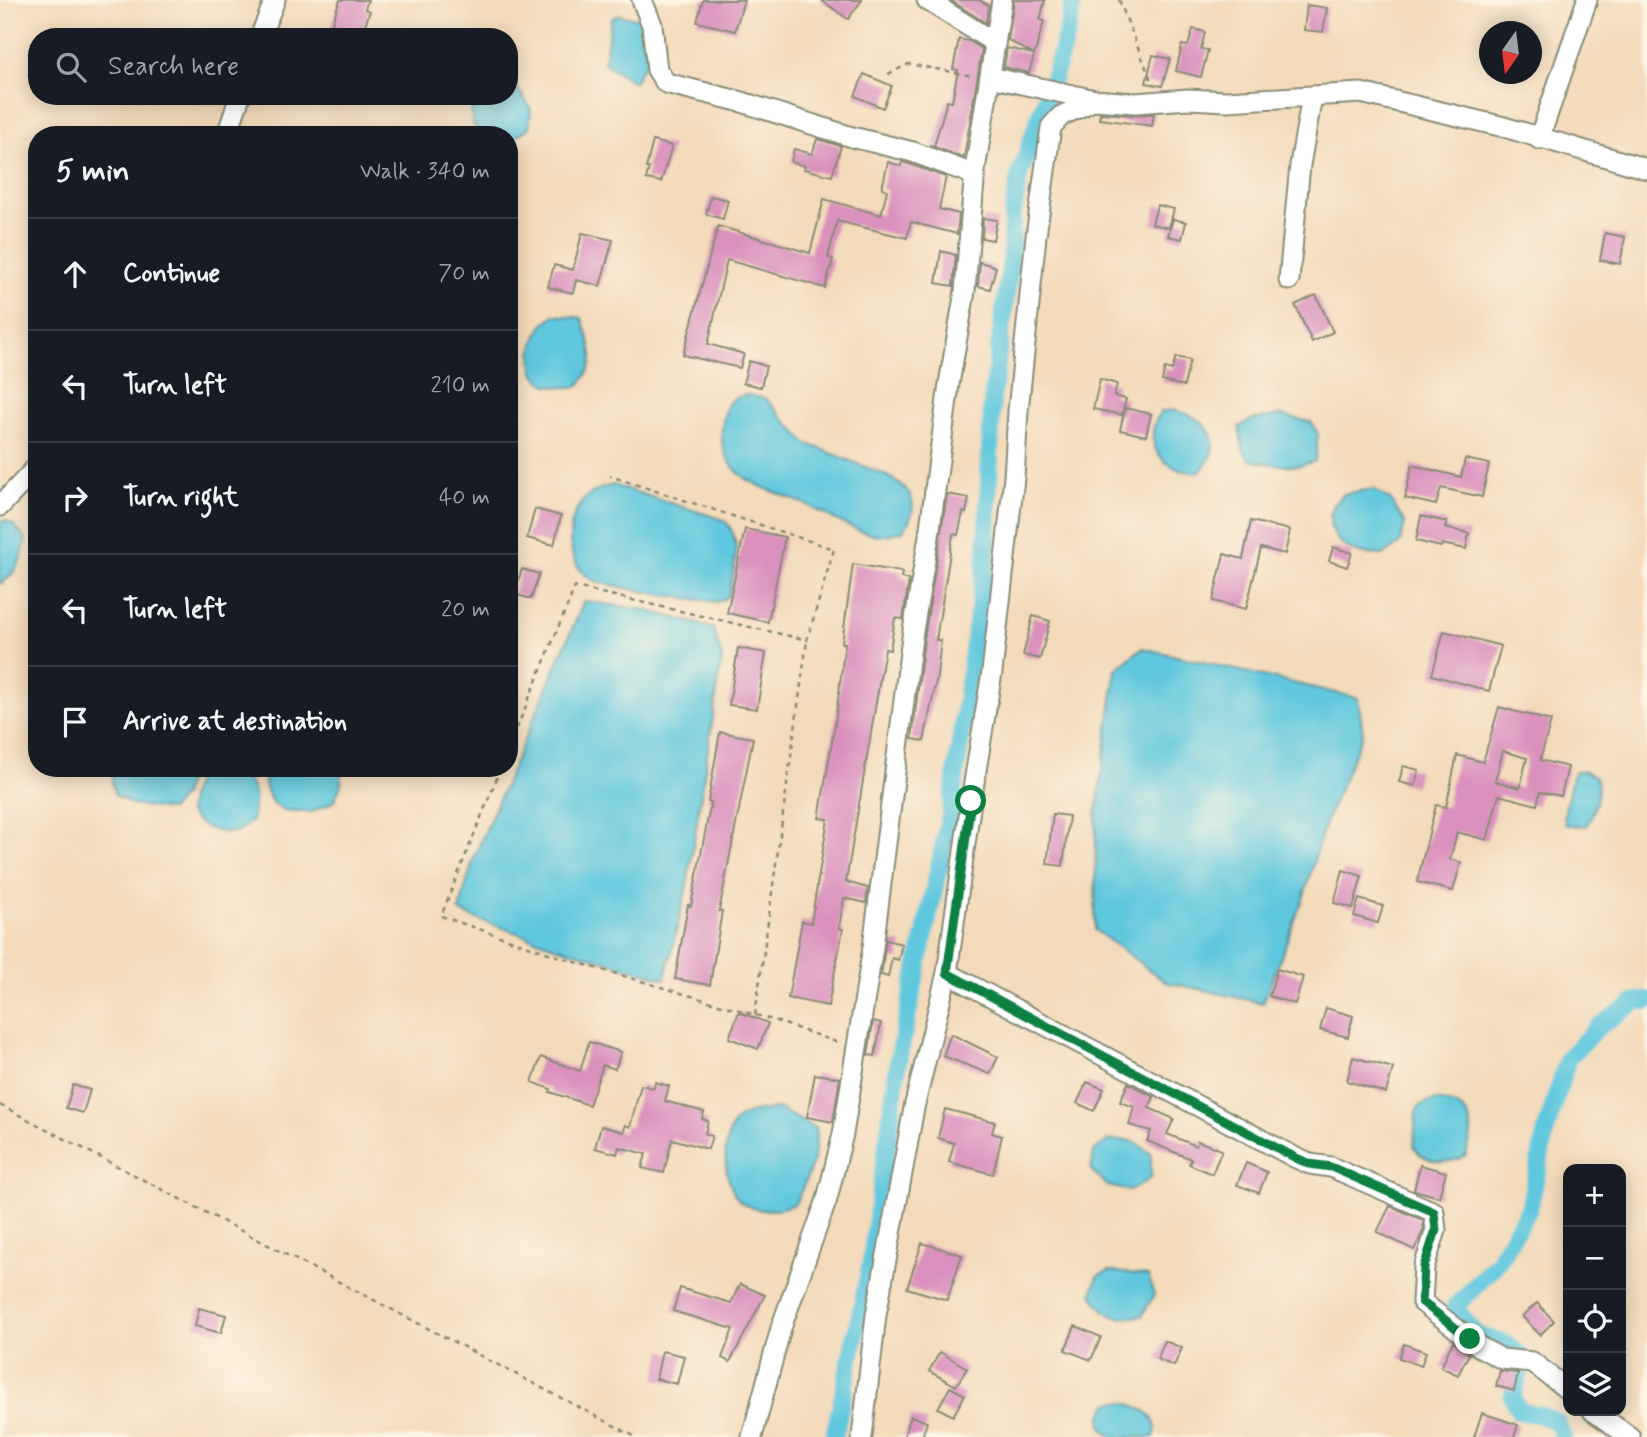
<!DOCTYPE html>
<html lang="en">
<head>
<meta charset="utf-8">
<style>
  :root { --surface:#171b24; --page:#20242c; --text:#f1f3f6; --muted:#9ea1a6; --line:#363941 }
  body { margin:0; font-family:Mynerve,sans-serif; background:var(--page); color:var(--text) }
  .controls { position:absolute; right:21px; bottom:21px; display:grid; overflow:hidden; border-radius:14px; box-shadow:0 4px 18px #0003 }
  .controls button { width:63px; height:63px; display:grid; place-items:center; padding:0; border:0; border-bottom:2px solid var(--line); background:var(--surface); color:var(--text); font:35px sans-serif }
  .compass { position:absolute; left:1479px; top:21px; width:63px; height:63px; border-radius:50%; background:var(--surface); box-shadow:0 4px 18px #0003; rotate:194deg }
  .stop { position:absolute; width:21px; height:21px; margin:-16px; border:5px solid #0b8043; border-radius:50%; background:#fff }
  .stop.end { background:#0b8043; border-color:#fff; box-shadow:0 2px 7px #0008 }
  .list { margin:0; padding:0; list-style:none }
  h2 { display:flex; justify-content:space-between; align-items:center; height:91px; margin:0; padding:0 28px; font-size:30px }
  h2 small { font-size:23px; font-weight:400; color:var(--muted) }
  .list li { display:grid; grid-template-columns:46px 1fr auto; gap:21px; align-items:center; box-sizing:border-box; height:112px; padding:0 28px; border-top:2px solid var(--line) }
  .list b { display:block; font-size:26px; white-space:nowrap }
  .list em { font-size:23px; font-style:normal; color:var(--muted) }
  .icon { flex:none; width:38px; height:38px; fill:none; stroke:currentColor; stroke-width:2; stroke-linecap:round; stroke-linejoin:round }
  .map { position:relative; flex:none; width:1647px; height:1437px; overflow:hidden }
  .search { position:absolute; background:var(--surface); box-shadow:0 4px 18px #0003; left:28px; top:28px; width:490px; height:77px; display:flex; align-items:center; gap:18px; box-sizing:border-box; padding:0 24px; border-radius:28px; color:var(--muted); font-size:26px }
  .panel { position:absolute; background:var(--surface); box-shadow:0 4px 18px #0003; left:28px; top:126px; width:490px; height:651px; border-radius:28px }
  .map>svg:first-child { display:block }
  .water { fill:#61c8de; stroke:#408289; stroke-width:2 }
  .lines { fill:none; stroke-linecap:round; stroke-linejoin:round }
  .canal { stroke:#61c8de; stroke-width:18 }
  .building { fill:#da91be; fill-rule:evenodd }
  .minor-casing { stroke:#898c77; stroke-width:23 }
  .path { stroke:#898c77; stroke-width:2.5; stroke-dasharray:5 5; stroke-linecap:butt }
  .minor { stroke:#fff; stroke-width:19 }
  .route { stroke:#0b8043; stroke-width:9 }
</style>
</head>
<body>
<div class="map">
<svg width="1647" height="1437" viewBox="0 0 1647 1437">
  <rect width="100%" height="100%" fill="#fcf5e5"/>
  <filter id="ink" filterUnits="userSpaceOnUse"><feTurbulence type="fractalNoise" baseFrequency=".0143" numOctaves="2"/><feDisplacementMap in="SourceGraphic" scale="14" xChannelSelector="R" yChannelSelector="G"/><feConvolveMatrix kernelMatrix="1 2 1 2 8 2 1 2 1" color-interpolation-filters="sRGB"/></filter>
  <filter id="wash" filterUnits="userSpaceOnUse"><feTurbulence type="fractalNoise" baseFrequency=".00686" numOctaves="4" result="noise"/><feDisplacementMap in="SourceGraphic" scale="28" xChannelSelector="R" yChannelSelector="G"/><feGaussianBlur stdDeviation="1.57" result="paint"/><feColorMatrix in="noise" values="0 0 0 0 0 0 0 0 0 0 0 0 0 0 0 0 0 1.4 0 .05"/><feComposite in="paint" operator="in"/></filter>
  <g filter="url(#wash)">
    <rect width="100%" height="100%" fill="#f3daba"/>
    <g class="water">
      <polygon points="618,15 638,18 642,21 649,56 634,82 604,63 611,19"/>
      <path d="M509,85L516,86L531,109L529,128L511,140H509V135C479,135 465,132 474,96H509Z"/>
      <path d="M554,315L582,318C591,349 601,360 578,386C568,387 553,389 544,383C526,373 531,341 542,327C545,322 551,319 554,315Z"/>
      <path d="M749,395L766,399L806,443L885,475C912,489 922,504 903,531C892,534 883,536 871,534C853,530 834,519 817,510C796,498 752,488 736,470C721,454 719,436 724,416C728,400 732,396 749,395Z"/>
      <path d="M1171,410C1207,415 1229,443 1199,472C1164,474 1139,443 1161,412Z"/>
      <path d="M1279,415L1311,422L1318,434L1315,461C1293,470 1273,464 1250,460L1243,450L1239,427L1251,420Z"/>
      <path d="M613,485L724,520C745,541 733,569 729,596L718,602C682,598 646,593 612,585C605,583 596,582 591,579C572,568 567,542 572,522C579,499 591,490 613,485Z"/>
      <path d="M1373,489L1390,500L1405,523L1400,543L1384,555C1375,554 1364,555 1356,552C1338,546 1324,526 1333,507C1335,503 1340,498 1344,494Z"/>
      <path d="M4,520L13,524L26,539C23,557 16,575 0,584V522Z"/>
      <polygon points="584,601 641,609 713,628 722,658 687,886 665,979 552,945 474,918 459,911 474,857"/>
      <polygon points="1142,648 1358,698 1363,733 1323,829 1304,896 1263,1003 1166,982 1095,930 1096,816 1116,669"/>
      <polygon points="113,768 192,768 183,796 171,810 133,805 115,795 112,784"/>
      <polygon points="263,768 341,768 341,785 333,802 312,812 282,810 272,802 266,790"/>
      <path d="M227,769C256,782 257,789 252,821C247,824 242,829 237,831C219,836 200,827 189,813L190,797L198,776Z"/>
      <path d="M1584,771L1595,776C1602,788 1594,815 1586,826L1566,825L1564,816L1572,777L1575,772Z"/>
      <path d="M1435,1100C1472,1105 1478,1123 1465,1156C1450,1165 1423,1164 1414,1146L1416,1112L1420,1105Z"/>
      <path d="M779,1109L815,1128C820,1155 806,1180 795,1204C778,1210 754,1215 739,1200C722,1181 719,1130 742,1116C752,1110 768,1110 779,1109Z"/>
      <polygon points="1125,1140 1135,1142 1151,1154 1151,1178 1130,1191 1108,1186 1091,1170 1094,1151 1107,1141"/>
      <path d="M1109,1271L1148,1276L1154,1295L1142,1316C1115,1320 1107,1318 1092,1294L1097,1276Z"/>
      <path d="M1114,1402C1133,1402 1163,1414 1154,1437H1113C1098,1430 1099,1417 1108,1404Z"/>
    </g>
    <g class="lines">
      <g class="canal">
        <polyline points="1519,1354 1506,1344 1475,1334 1455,1307 1497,1263 1529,1209 1546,1130 1568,1058 1598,1027 1637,1001 1647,1001"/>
        <polyline points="1523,1363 1512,1397 1519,1411 1540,1415 1557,1422 1563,1437"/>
        <polyline points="834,1437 871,1262 899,1056 950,814 986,559 992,400 1011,260 1012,219 1019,176 1055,73 1068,29 1073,0"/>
      </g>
    </g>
    <g id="blocks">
      <g class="building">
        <polygon points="340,0 368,0 365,9 370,11 361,37 327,37"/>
        <polygon points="703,0 744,0 735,31 697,22"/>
        <polygon points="821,0 862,0 848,19"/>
        <polygon points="950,0 979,0 989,5 986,23"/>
        <polygon points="1014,0 1045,0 1040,20 1044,21 1029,73 1004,67 1007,48 1033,54 1008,40"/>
        <polygon points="1307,5 1327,8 1323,32 1304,30"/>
        <polygon points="1193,29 1205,32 1201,49 1208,50 1201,77 1176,71 1182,45 1188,46"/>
        <polygon points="959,39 969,41 982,49 964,158 929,145 934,146 947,101 952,102 958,70 953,69"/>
        <polygon points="1153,55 1170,59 1162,86 1146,83"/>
        <polygon points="864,74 892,86 883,108 855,96"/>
        <polygon points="1100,113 1134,115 1154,114 1152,126 1099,119"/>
        <polygon points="817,139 841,146 832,176 804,169 805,166 791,162 794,149 812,154"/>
        <polygon points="653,141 672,146 661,182 646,179 649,168 646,168"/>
        <polygon points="888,162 901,166 902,162 909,164 946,177 939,209 959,214 957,234 911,222 907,238 837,221 828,258 833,259 825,288 727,260 708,344 744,354 740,368 683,355 718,226 810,253 824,199 881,215 887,190 882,188"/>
        <polygon points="711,196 728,200 723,219 706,214"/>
        <polygon points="1157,205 1174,209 1169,228 1152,224"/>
        <polygon points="983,218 997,220 993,240 982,238"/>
        <polygon points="1173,219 1186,222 1182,239 1168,236"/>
        <polygon points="582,233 613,240 600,286 576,280 573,293 548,287 554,265 573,270"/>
        <polygon points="1605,233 1625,237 1620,264 1600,260"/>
        <polygon points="941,251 956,255 953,286 936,283"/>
        <polygon points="980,262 996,267 990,289 978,286"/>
        <polygon points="1316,295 1333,332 1312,342 1295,305"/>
        <polygon points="1176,357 1190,360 1184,386 1162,381 1165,368 1172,370"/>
        <polygon points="749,361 766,366 761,387 743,383"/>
        <polygon points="1100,379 1117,384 1114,396 1126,399 1122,415 1093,409"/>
        <polygon points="1125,408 1151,414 1146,436 1120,430"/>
        <polygon points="1465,459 1489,464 1482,497 1441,488 1436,505 1405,498 1412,465 1461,477"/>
        <polygon points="947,494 969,498 966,513 963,512 958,535 953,534 936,640 941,640 937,676 924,741 912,739 924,639"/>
        <polygon points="535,509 561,516 554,545 527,538"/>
        <polygon points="1421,516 1447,522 1445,528 1469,533 1466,549 1442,544 1441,547 1416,541"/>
        <polygon points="1251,521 1290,530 1285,554 1261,548 1246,609 1213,601 1224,554 1243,559"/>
        <polygon points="745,529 785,537 768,622 727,613"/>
        <polygon points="1333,547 1352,553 1347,567 1329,561"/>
        <polygon points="853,564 902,572 901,578 909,580 903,619 895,618 890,650 885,649 846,882 868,888 866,903 844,898 839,928 843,929 828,1006 788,998 802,921 811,923 828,819 819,818 835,724 845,643 842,643"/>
        <polygon points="522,569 539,574 531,599 514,594"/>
        <polygon points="1033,616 1050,621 1040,659 1023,655"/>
        <polygon points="1444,631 1501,646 1489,691 1432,675"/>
        <polygon points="738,648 766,653 757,709 729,705"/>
        <path d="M1499,707L1551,721L1540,760L1568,767L1561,796L1540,792L1537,805L1499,795L1487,840L1457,832L1450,860L1461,862L1453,891L1417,882L1436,805L1446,807L1457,755L1483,762ZM1503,751L1527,758L1520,788L1495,781Z"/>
        <polygon points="720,732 753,738 719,911 722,911 710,985 675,979 688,905 691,906 711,802 708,802"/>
        <polygon points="1403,766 1419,770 1415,786 1399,782"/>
        <polygon points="1053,814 1069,816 1063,866 1047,864"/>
        <polygon points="1343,870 1362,876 1353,908 1334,903"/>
        <polygon points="1359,899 1383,906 1378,923 1354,916"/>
        <polygon points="886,940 902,944 898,960 892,958 888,977 881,975"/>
        <polygon points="1277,969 1303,977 1295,1004 1269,996"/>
        <polygon points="1326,1008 1353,1016 1348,1037 1320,1030"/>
        <polygon points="739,1012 768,1023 758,1049 729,1038"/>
        <polygon points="873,1021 881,1023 875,1056 868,1055"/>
        <polygon points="951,1034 998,1057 990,1074 943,1056"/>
        <polygon points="589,1042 621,1052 615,1069 603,1065 589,1105 550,1092 551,1089 532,1082 541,1057 580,1071"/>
        <polygon points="1353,1057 1393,1068 1386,1093 1347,1081"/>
        <polygon points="815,1074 840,1078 833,1122 807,1117"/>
        <polygon points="655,1082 669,1086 665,1101 704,1112 702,1119 708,1121 705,1134 712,1136 708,1149 672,1139 664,1173 642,1168 646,1154 619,1147 617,1154 595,1148 601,1126 624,1132 625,1125 630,1127 641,1085 654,1088"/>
        <polygon points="1087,1082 1104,1089 1094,1111 1077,1103"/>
        <polygon points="1128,1083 1154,1097 1149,1108 1174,1119 1167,1134 1196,1146 1198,1141 1222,1150 1212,1174 1189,1164 1191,1159 1147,1141 1151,1131 1129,1125 1134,1107 1120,1102"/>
        <polygon points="73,1085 90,1090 83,1113 66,1108"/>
        <polygon points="945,1109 995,1122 992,1133 1002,1136 993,1174 949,1162 954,1143 938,1138"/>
        <polygon points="1246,1163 1267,1172 1259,1193 1237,1185"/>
        <polygon points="1420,1165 1446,1172 1439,1197 1414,1190"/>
        <polygon points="1390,1206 1423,1220 1424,1229 1414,1250 1377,1232"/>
        <polygon points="922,1243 962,1255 947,1300 907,1288"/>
        <polygon points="740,1284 765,1295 730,1362 722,1358 733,1329 673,1311 680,1288 731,1303"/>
        <polygon points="1537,1303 1554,1321 1540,1335 1522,1316"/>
        <polygon points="199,1308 226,1315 221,1333 195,1326"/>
        <polygon points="1075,1326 1101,1337 1091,1360 1065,1350"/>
        <polygon points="1165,1341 1182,1348 1174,1366 1157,1359"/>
        <polygon points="1453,1341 1469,1354 1458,1375 1441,1367"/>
        <polygon points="1404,1344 1426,1352 1421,1366 1399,1358"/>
        <polygon points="662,1351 684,1356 677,1384 656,1379"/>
        <polygon points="940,1352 967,1368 956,1386 929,1371"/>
        <polygon points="1500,1371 1518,1373 1514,1391 1496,1386"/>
        <polygon points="950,1387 965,1395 953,1416 938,1408"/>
        <polygon points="1482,1413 1518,1425 1514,1437 1474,1437"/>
        <polygon points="911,1416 927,1422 922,1437 904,1437"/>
      </g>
    </g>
  </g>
  <g filter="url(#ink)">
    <use href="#blocks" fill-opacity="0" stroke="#898c77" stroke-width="2"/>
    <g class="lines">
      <defs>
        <g id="minor">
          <polyline points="642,0 652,25 657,70 666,83 742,102 852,137 913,152 975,175"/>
          <polyline points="927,0 995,43"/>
          <polyline points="260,37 275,0"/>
          <polyline points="990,77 1095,100 1135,103 1188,99 1227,101 1361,93 1504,127 1647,169"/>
          <polyline points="227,135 240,96"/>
          <polyline points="1539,139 1587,0"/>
          <polyline points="1289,280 1300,165 1312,96"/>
          <polyline points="0,506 37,467"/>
          <polyline points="947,973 1296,1158 1310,1164 1331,1167 1434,1212 1436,1230 1424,1267 1422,1302 1480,1347 1502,1359 1532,1362 1568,1390"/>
          <polyline points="1593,1411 1630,1437"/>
          <polyline points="752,1437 781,1328 827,1199 843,1134 873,947 912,637 929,536 949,384 965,291 975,170 1002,0"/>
          <polyline points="862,1437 876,1315 914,1108 947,973 971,801 992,672 1014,478 1018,411 1036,236 1051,127 1061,116 1095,100"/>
        </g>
      </defs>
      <use href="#minor" class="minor-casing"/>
      <g class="path">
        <polyline points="1119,0 1153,85"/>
        <polyline points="888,74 909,64 973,76"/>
        <polyline points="509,747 575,587 807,640 834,549 610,476"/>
        <polyline points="501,768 441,916 569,960 773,1020 839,1043"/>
        <polyline points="755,1015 807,641"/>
        <polyline points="0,1105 636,1437"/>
      </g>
      <use href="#minor" class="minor"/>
    </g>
  </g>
  <g class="lines" filter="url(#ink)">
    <polyline class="route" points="971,801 947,973 1296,1158 1310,1164 1331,1167 1434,1212 1436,1230 1424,1267 1422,1302 1470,1339"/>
  </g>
</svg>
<div class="controls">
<button>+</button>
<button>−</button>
<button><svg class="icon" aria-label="locate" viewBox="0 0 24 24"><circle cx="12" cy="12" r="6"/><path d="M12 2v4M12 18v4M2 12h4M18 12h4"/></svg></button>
<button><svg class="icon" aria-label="layers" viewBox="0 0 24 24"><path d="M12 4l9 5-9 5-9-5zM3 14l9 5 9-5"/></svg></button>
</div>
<svg class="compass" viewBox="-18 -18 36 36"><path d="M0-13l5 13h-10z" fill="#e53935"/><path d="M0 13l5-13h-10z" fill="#9ea1a6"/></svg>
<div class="stop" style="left:971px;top:801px"></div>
<div class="stop end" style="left:1470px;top:1339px"></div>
<div class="search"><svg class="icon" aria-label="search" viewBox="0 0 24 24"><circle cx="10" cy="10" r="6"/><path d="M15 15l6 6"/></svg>Search here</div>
<section class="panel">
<h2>5 min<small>Walk · 340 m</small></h2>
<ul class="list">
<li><svg class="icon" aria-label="ahead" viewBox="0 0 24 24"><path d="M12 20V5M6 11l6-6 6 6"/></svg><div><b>Continue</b></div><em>70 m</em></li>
<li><svg class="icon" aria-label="left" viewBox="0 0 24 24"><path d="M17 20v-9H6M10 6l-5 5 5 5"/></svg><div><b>Turn left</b></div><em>210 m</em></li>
<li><svg class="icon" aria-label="right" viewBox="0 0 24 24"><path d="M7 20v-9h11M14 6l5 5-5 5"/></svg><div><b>Turn right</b></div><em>40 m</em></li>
<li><svg class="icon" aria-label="left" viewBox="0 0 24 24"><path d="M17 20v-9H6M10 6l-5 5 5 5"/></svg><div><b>Turn left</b></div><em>20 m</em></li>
<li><svg class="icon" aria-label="arrive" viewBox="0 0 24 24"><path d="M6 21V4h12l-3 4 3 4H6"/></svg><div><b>Arrive at destination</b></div></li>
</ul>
</section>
</div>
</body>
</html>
